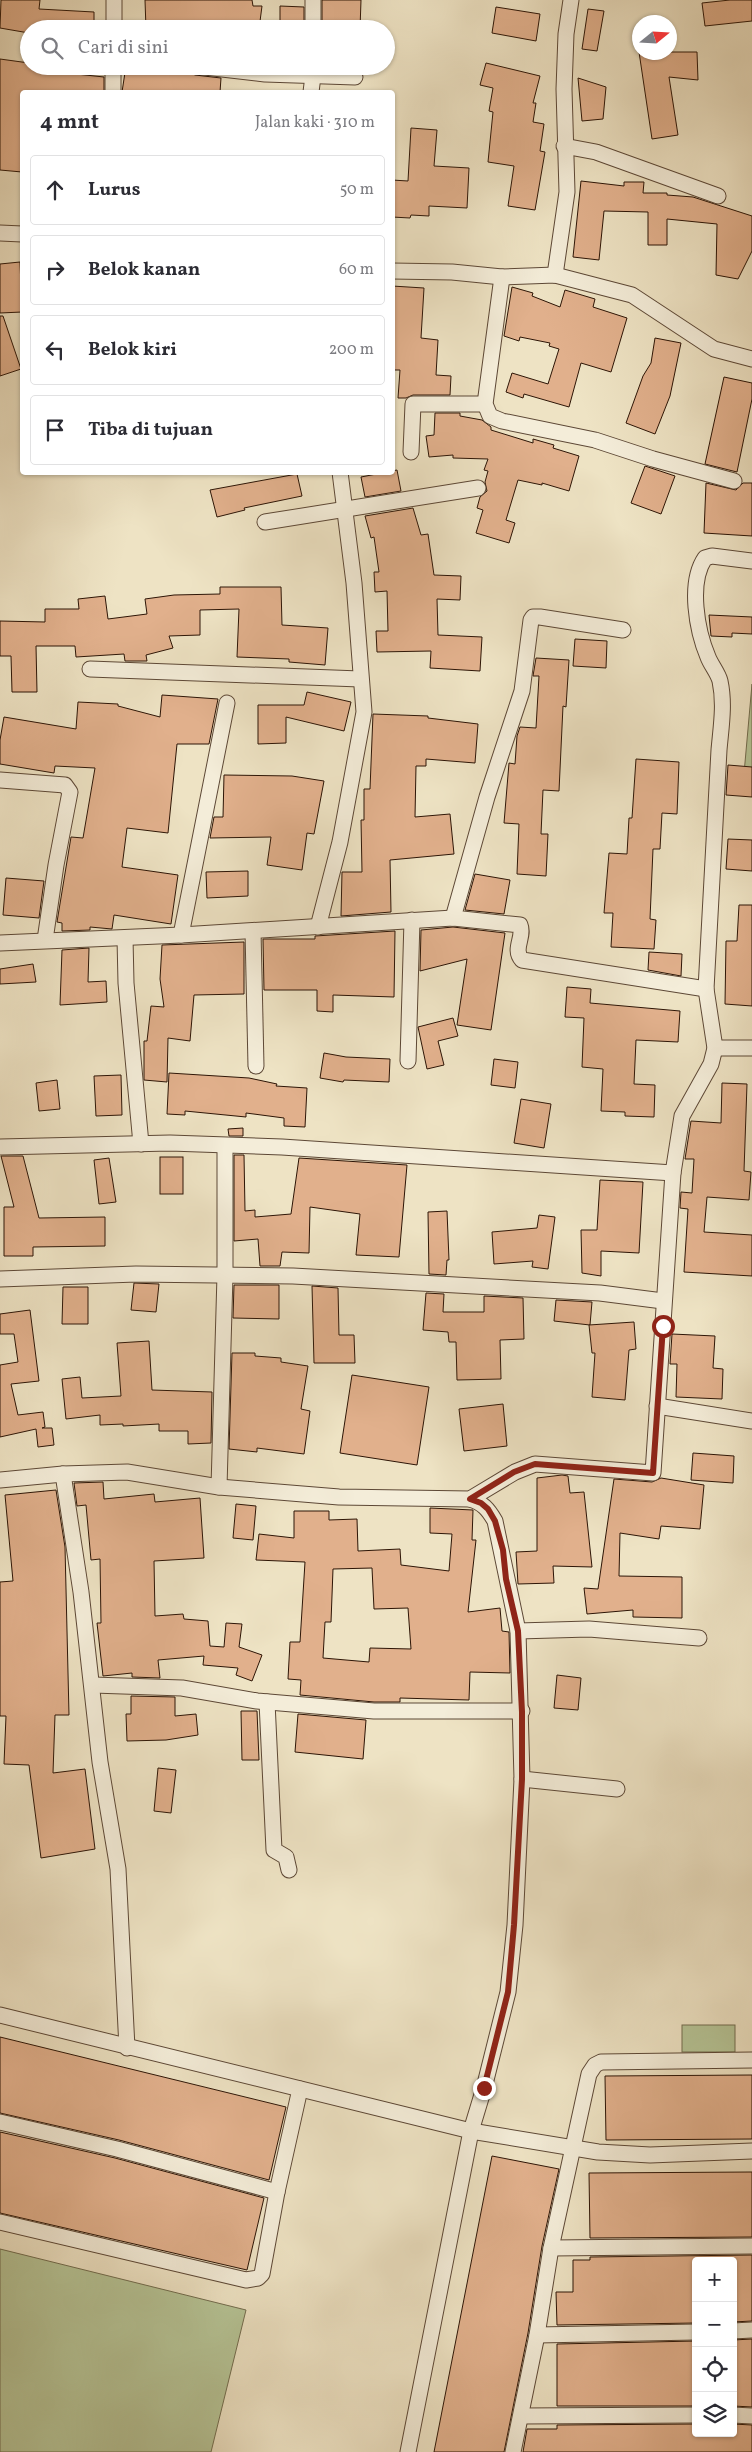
<!DOCTYPE html>
<html lang="id">
<head>
<meta charset="utf-8">
<style>
  :root { --surface:#fff; --page:#f2f2f3; --text:#2b2b33; --muted:#7c7c81; --line:#e1e1e2 }
  body { margin:0; font-family:Vollkorn,serif; background:var(--page); color:var(--text) }
  .controls { position:absolute; right:15px; bottom:15px; display:grid; overflow:hidden; border-radius:5px; box-shadow:0 1px 4px #0004 }
  .controls button { width:45px; height:45px; display:grid; place-items:center; padding:0; border:0; border-bottom:1px solid var(--line); background:var(--surface); color:var(--text); font:25px sans-serif }
  .compass { position:absolute; left:632px; top:15px; width:45px; height:45px; border-radius:50%; background:var(--surface); box-shadow:0 1px 4px #0004; rotate:72deg }
  .stop { position:absolute; width:15px; height:15px; margin:-11px; border:4px solid #8f2418; border-radius:50%; background:#fff }
  .stop.end { background:#8f2418; border-color:#fff; box-shadow:0 1px 5px #0008 }
  .list { margin:0; padding:0; list-style:none }
  h2 { display:flex; justify-content:space-between; align-items:center; height:65px; margin:0; padding:0 20px; font-size:21px }
  h2 small { font-size:16px; font-weight:400; color:var(--muted) }
  .list li { display:grid; grid-template-columns:32px 1fr auto; gap:15px; align-items:center; box-sizing:border-box; height:70px; margin:0 10px 10px; padding:0 10px; border:1px solid var(--line); border-radius:5px }
  .list b { display:block; font-size:19px; white-space:nowrap }
  .list em { font-size:16px; font-style:normal; color:var(--muted) }
  .icon { flex:none; width:28px; height:28px; fill:none; stroke:currentColor; stroke-width:2; stroke-linecap:round; stroke-linejoin:round }
  .map { position:relative; flex:none; width:752px; height:2452px; overflow:hidden }
  .search { position:absolute; background:var(--surface); box-shadow:0 1px 4px #0004; left:20px; top:20px; width:375px; height:55px; display:flex; align-items:center; gap:12px; box-sizing:border-box; padding:0 18px; border-radius:28px; color:var(--muted); font-size:19px }
  .panel { position:absolute; background:var(--surface); box-shadow:0 1px 4px #0004; left:20px; top:90px; width:375px; height:385px; border-radius:5px }
  .map>svg:first-child { display:block }
  .green { fill:#b6c496; stroke:#726c4e }
  .building { fill:#e1b08c; stroke:#2d1506; fill-rule:evenodd }
  .lines { fill:none; stroke-linecap:round; stroke-linejoin:round }
  .street-casing { stroke:#5d4836; stroke-width:17 }
  .street { stroke:#f4edd9; stroke-width:15 }
  .route { stroke:#8f2418; stroke-width:6 }
</style>
</head>
<body>
<div class="map">
<svg width="752" height="2452" viewBox="0 0 752 2452">
  <rect width="100%" height="100%" fill="#eee3c4"/>
  <filter id="stains"><feTurbulence type="fractalNoise" baseFrequency=".004" numOctaves="4"/><feColorMatrix values="0 0 0 0 .2 0 0 0 0 .09 0 0 0 0 .02 0 0 0 .5 -.17"/></filter>
  <radialGradient id="worn" r=".72"><stop offset=".6" stop-color="#630" stop-opacity="0"/><stop offset="1" stop-color="#630" stop-opacity=".3"/></radialGradient>
  <g class="green">
    <polygon points="752,684 752,786 743,785"/>
    <rect x="682" y="2025" width="53" height="27"/>
    <polygon points="0,2249 246,2310 211,2452 0,2452"/>
  </g>
  <g class="building">
    <polygon points="1,0 40,0 39,9 94,12 94,29 29,29 29,33 0,28"/>
    <polygon points="145,0 252,0 253,6 262,6 259,29 146,29"/>
    <polygon points="322,0 361,0 360,29 322,29"/>
    <polygon points="730,0 752,0 752,21 705,26 702,3"/>
    <polygon points="280,6 304,7 304,29 280,29"/>
    <polygon points="496,7 540,14 536,41 492,33"/>
    <polygon points="588,9 604,11 597,51 582,49"/>
    <polygon points="639,52 697,52 698,80 669,77 678,135 652,139"/>
    <polygon points="0,59 29,63 29,66 40,66 39,70 104,77 104,92 22,92 22,172 0,170"/>
    <polygon points="486,63 540,76 533,103 536,103 533,122 544,124 540,151 545,152 535,210 508,206 514,166 488,162 493,112 489,111 493,88 480,85"/>
    <polygon points="126,66 189,72 195,75 221,78 220,92 122,92"/>
    <polygon points="578,78 606,87 603,119 582,121"/>
    <polygon points="411,128 437,130 434,166 469,168 467,208 429,206 429,216 411,215 410,218 392,217 392,180 408,181"/>
    <polygon points="581,181 624,186 624,182 644,182 643,193 667,193 667,195 693,197 752,216 752,251 738,279 716,275 717,224 667,219 667,245 648,245 648,212 604,211 599,260 573,257"/>
    <polygon points="20,262 22,312 0,313 0,264"/>
    <polygon points="392,286 424,288 421,338 438,340 436,375 451,376 450,395 413,395 406,398 398,398 400,370 392,370"/>
    <polygon points="512,287 533,293 532,296 560,307 565,290 595,299 593,307 627,318 611,372 581,363 569,407 524,394 523,398 506,392 512,373 548,384 559,349 549,346 550,343 520,337 519,341 504,336"/>
    <polygon points="0,316 3,316 21,369 0,376"/>
    <polygon points="655,338 681,343 670,396 655,434 626,423 643,376 651,363"/>
    <polygon points="724,377 752,383 752,399 737,472 705,464"/>
    <polygon points="435,413 460,413 460,416 482,420 491,427 491,430 533,443 533,439 554,445 553,448 579,456 569,491 542,483 542,485 518,480 506,520 515,523 509,543 476,533 483,510 477,508 480,497 487,491 485,482 488,471 484,470 488,459 453,458 453,455 429,457 426,436 434,435"/>
    <polygon points="645,466 675,476 661,514 631,503"/>
    <polygon points="397,470 401,491 365,497 361,477"/>
    <polygon points="297,474 302,496 244,508 245,510 217,517 210,490"/>
    <polygon points="706,483 736,490 743,483 752,483 752,536 704,533"/>
    <polygon points="413,508 421,535 428,534 434,575 461,576 460,600 437,599 438,635 482,637 480,671 430,668 431,651 377,652 376,631 388,631 387,591 375,592 374,572 379,572 374,537 371,538 365,516"/>
    <polygon points="220,587 281,587 282,625 328,628 325,665 289,662 289,659 237,657 239,609 200,610 200,635 169,636 173,648 146,655 147,661 125,661 124,654 76,657 75,646 36,646 37,692 12,692 11,656 0,656 0,621 45,622 45,609 79,609 78,599 105,596 108,619 147,614 145,599 174,595 220,594"/>
    <polygon points="709,615 752,617 752,634 732,633 732,637 711,636"/>
    <polygon points="575,639 607,641 606,668 573,666"/>
    <polygon points="536,658 569,660 566,707 563,706 559,791 543,790 541,834 548,834 546,876 517,874 519,824 504,823 509,763 515,764 517,736 520,727 536,728 539,676 533,676"/>
    <polygon points="307,692 351,702 344,731 286,717 286,743 258,744 258,705 304,705"/>
    <polygon points="162,695 218,699 209,744 177,744 168,833 127,828 122,867 178,875 171,924 114,915 112,929 90,927 90,930 62,931 62,923 57,922 71,837 83,838 95,768 55,766 54,773 0,764 0,740 4,717 76,729 78,702 118,704 118,706 160,717"/>
    <polygon points="373,714 428,716 428,718 478,724 475,763 426,759 426,766 416,766 415,817 450,814 454,854 390,860 391,912 341,916 342,872 362,872 361,820 364,820 364,789 370,789"/>
    <polygon points="636,759 679,762 677,814 662,813 660,849 653,849 650,919 656,920 654,949 611,947 613,913 604,913 609,853 627,854 629,818 632,818"/>
    <polygon points="728,765 752,767 752,797 726,795"/>
    <polygon points="224,775 292,776 324,781 314,834 307,833 302,870 267,865 271,837 210,838 214,817 223,817"/>
    <polygon points="728,839 752,840 752,871 726,869"/>
    <polygon points="248,871 248,896 207,898 206,872"/>
    <polygon points="475,874 510,880 504,914 465,910"/>
    <polygon points="6,878 44,881 39,918 3,915"/>
    <polygon points="739,905 752,905 752,1006 725,1004 726,941 737,941"/>
    <polygon points="453,927 505,933 491,1030 457,1025 467,959 420,971 421,930"/>
    <polygon points="395,931 394,997 333,995 333,1012 317,1011 317,990 264,990 263,939 315,939 315,936"/>
    <polygon points="244,942 244,994 194,995 190,1041 168,1038 167,1082 144,1080 144,1041 147,1041 151,1006 164,1007 160,979 162,945"/>
    <polygon points="89,948 88,982 106,981 107,1002 60,1005 62,950"/>
    <polygon points="649,952 682,954 681,976 648,970"/>
    <polygon points="33,964 36,982 0,984 0,969"/>
    <polygon points="567,987 591,989 590,1003 680,1011 678,1042 636,1040 634,1084 655,1085 654,1117 625,1116 625,1112 601,1111 603,1069 582,1067 584,1018 565,1017"/>
    <polygon points="453,1018 458,1036 438,1041 444,1065 427,1069 418,1027"/>
    <polygon points="324,1053 346,1057 390,1059 389,1082 344,1080 343,1082 320,1078"/>
    <polygon points="494,1059 518,1062 515,1088 491,1085"/>
    <polygon points="169,1073 249,1078 277,1084 276,1086 307,1088 305,1127 284,1126 284,1118 246,1113 246,1117 185,1111 185,1115 167,1114"/>
    <polygon points="121,1075 122,1115 96,1116 94,1076"/>
    <polygon points="57,1080 60,1109 39,1111 36,1083"/>
    <polygon points="722,1083 747,1084 744,1171 751,1172 749,1200 707,1197 704,1232 752,1235 752,1276 684,1272 688,1209 680,1208 681,1192 692,1193 694,1159 685,1159 691,1121 721,1123"/>
    <polygon points="521,1099 551,1104 544,1148 514,1143"/>
    <polygon points="243,1128 243,1136 229,1136 228,1129"/>
    <polygon points="234,1155 244,1155 245,1211 255,1210 255,1217 291,1214 299,1158 407,1165 399,1257 356,1255 360,1214 310,1207 309,1253 282,1252 280,1266 260,1266 258,1239 234,1241"/>
    <polygon points="1,1156 23,1156 39,1218 105,1217 105,1246 33,1247 33,1256 4,1256 4,1207 14,1207"/>
    <rect x="160" y="1157" width="23" height="37"/>
    <polygon points="109,1158 116,1202 99,1204 94,1160"/>
    <polygon points="600,1180 643,1182 639,1253 601,1251 601,1276 582,1273 581,1230 597,1230"/>
    <polygon points="447,1211 449,1260 447,1260 446,1275 429,1274 428,1212"/>
    <polygon points="539,1215 555,1217 548,1269 532,1267 533,1261 494,1264 492,1232 537,1228"/>
    <polygon points="134,1283 159,1284 156,1312 131,1310"/>
    <polygon points="234,1285 279,1285 279,1319 233,1318"/>
    <polygon points="312,1286 338,1288 339,1335 354,1335 355,1363 314,1363"/>
    <polygon points="63,1287 88,1287 88,1324 62,1324"/>
    <polygon points="426,1293 444,1294 443,1312 484,1312 484,1296 523,1298 524,1339 500,1340 501,1379 457,1380 456,1342 449,1342 448,1332 423,1330"/>
    <polygon points="556,1300 592,1302 590,1325 554,1321"/>
    <polygon points="30,1310 39,1381 11,1384 18,1415 43,1412 45,1427 42,1428 52,1428 54,1445 38,1447 36,1429 0,1437 0,1365 18,1362 14,1334 0,1334 0,1314"/>
    <polygon points="634,1322 636,1349 629,1350 625,1400 592,1397 595,1353 592,1353 589,1325"/>
    <polygon points="672,1334 715,1336 713,1368 723,1369 722,1399 676,1397 677,1364 670,1364"/>
    <polygon points="149,1341 152,1390 212,1392 211,1443 188,1444 188,1431 159,1431 159,1424 123,1426 123,1424 100,1425 100,1415 66,1419 62,1379 80,1377 82,1398 121,1396 117,1343"/>
    <polygon points="232,1353 255,1353 255,1356 281,1358 281,1362 308,1366 301,1409 310,1411 304,1454 257,1448 257,1452 229,1449"/>
    <polygon points="352,1375 429,1387 417,1465 340,1453"/>
    <polygon points="503,1404 507,1446 464,1451 459,1409"/>
    <polygon points="693,1453 734,1456 733,1483 691,1480"/>
    <polygon points="562,1475 568,1476 570,1493 584,1492 592,1567 553,1566 554,1583 518,1584 516,1552 537,1551 537,1478"/>
    <polygon points="661,1478 704,1485 700,1529 661,1526 659,1539 620,1533 619,1576 682,1577 682,1618 633,1617 633,1610 587,1614 584,1588 598,1589 614,1479 652,1482"/>
    <polygon points="103,1482 104,1499 154,1494 155,1502 200,1498 204,1558 154,1561 155,1616 183,1614 184,1619 208,1621 210,1646 224,1647 226,1623 242,1624 239,1647 262,1655 252,1681 236,1675 238,1668 203,1665 204,1656 158,1660 160,1678 132,1677 132,1673 103,1676 97,1623 101,1623 100,1559 91,1560 86,1505 77,1506 74,1483"/>
    <polygon points="56,1490 65,1547 69,1715 55,1715 53,1773 85,1769 95,1849 41,1858 29,1765 4,1764 6,1716 0,1716 0,1582 13,1581 5,1495"/>
    <polygon points="236,1504 256,1506 253,1540 233,1538"/>
    <path d="M430,1508L473,1510L472,1540H476L468,1612L500,1608L502,1631L509,1632L510,1673L470,1672L469,1700L400,1698V1702H374L300,1695L301,1680L288,1679L290,1642H300L305,1562L256,1560L259,1534L294,1538V1511H329V1520L357,1519L358,1551L400,1549L401,1565L449,1571L452,1534L430,1533ZM372,1568L374,1609L408,1608L411,1649L370,1648L369,1662L323,1658L325,1622H331L333,1569Z"/>
    <polygon points="557,1675 581,1678 578,1710 554,1708"/>
    <polygon points="131,1696 175,1697 175,1716 196,1714 198,1735 166,1740 127,1741 126,1714 131,1714"/>
    <polygon points="241,1711 257,1711 259,1760 242,1760"/>
    <polygon points="298,1714 366,1720 363,1759 295,1752"/>
    <polygon points="158,1768 176,1770 171,1813 154,1811"/>
    <polygon points="0,2037 286,2107 269,2180 119,2140 0,2113"/>
    <polygon points="752,2075 752,2139 606,2140 605,2076"/>
    <polygon points="0,2132 115,2158 264,2198 247,2270 0,2213"/>
    <polygon points="492,2156 559,2169 542,2246 528,2333 504,2452 434,2452"/>
    <polygon points="752,2172 752,2237 590,2238 589,2173"/>
    <polygon points="752,2255 752,2321 733,2322 733,2261 696,2261 696,2323 557,2325 556,2292 573,2292 573,2260 590,2260 590,2257"/>
    <polygon points="752,2339 752,2407 733,2406 733,2340"/>
    <polygon points="696,2341 696,2406 557,2406 557,2344"/>
    <polygon points="696,2424 696,2433 733,2433 733,2424 752,2425 752,2452 523,2452 527,2429 557,2429 557,2425"/>
  </g>
  <g class="lines">
    <defs>
      <g id="street">
        <polyline points="313,0 313,29"/>
        <polyline points="114,29 114,0"/>
        <polyline points="196,66 265,74 355,77"/>
        <polyline points="113,92 113,66"/>
        <polyline points="311,92 314,68"/>
        <polyline points="564,146 596,152 718,196"/>
        <polyline points="0,233 22,234"/>
        <polyline points="392,271 452,272 502,277 555,275 632,295 714,349 752,359"/>
        <polyline points="555,275 567,192 564,89 566,34 571,0"/>
        <polyline points="502,277 485,404 490,416 502,421 595,440 653,459 734,481"/>
        <polyline points="411,452 413,404 485,404"/>
        <polyline points="265,522 478,488"/>
        <polyline points="90,669 360,679"/>
        <polyline points="0,780 65,785 70,792 56,865 45,940"/>
        <polyline points="453,918 487,797 522,691 531,620 533,617 540,617 623,630"/>
        <polyline points="318,927 340,842 364,712 354,583 340,472"/>
        <polyline points="253,931 256,1066"/>
        <polyline points="181,935 227,703"/>
        <polyline points="125,938 126,983 141,1144"/>
        <path d="M0,943L181,935L453,918L520,925C525,937 512,949 522,960L706,989"/>
        <polyline points="715,1048 752,1048"/>
        <polyline points="408,1061 412,920"/>
        <polyline points="0,1147 170,1143 282,1147 673,1173"/>
        <polyline points="0,1279 136,1274 293,1276 600,1293 663,1301"/>
        <polyline points="657,1406 752,1421"/>
        <polyline points="63,1474 81,1592 100,1762 118,1869 127,2048"/>
        <path d="M0,1480L63,1474L127,1472L219,1487L339,1497L470,1499L515,1472L535,1464L653,1473L673,1173L682,1116L711,1064L715,1048L706,989L719,750C721,727 725,704 720,681C718,673 711,665 708,657C697,631 688,583 705,558L712,556L752,561"/>
        <polyline points="219,1487 225,1275 225,1147"/>
        <polyline points="518,1631 589,1629 699,1638"/>
        <polyline points="93,1685 182,1688 257,1701 374,1711 522,1711"/>
        <polyline points="267,1702 274,1850 286,1857 289,1870"/>
        <polyline points="522,1779 617,1789"/>
        <polyline points="0,2015 471,2131 598,2152 650,2155 752,2151"/>
        <polyline points="0,2122 117,2149 277,2192"/>
        <polyline points="0,2222 246,2280 258,2278 262,2274 277,2192 300,2089"/>
        <polyline points="551,2248 752,2246"/>
        <polyline points="733,2331 752,2330"/>
        <polyline points="537,2335 696,2332"/>
        <polyline points="733,2415 752,2416"/>
        <polyline points="521,2416 696,2415"/>
        <path d="M408,2452L471,2131L484,2088L508,1992L515,1925L522,1779L518,1631L495,1521C488,1509 483,1503 470,1499"/>
        <polyline points="513,2452 537,2335 551,2248 589,2074 595,2065 601,2062 752,2060"/>
      </g>
    </defs>
    <use href="#street" class="street-casing"/>
    <use href="#street" class="street"/>
  </g>
  <g class="lines">
    <polyline class="route" points="484,2088 508,1992 514,1925 522,1779 522,1712 518,1631 506,1579 503,1550 495,1521 488,1509 481,1503 470,1499 514,1472 535,1464 653,1473 663,1326"/>
  </g>
  <rect width="100%" height="100%" filter="url(#stains)"/>
  <rect width="100%" height="100%" fill="url(#worn)"/>
</svg>
<div class="controls">
<button>+</button>
<button>−</button>
<button><svg class="icon" aria-label="locate" viewBox="0 0 24 24"><circle cx="12" cy="12" r="6"/><path d="M12 2v4M12 18v4M2 12h4M18 12h4"/></svg></button>
<button><svg class="icon" aria-label="layers" viewBox="0 0 24 24"><path d="M12 4l9 5-9 5-9-5zM3 14l9 5 9-5"/></svg></button>
</div>
<svg class="compass" viewBox="-18 -18 36 36"><path d="M0-13l5 13h-10z" fill="#e53935"/><path d="M0 13l5-13h-10z" fill="#7c7c81"/></svg>
<div class="stop" style="left:663px;top:1326px"></div>
<div class="stop end" style="left:484px;top:2088px"></div>
<div class="search"><svg class="icon" aria-label="search" viewBox="0 0 24 24"><circle cx="10" cy="10" r="6"/><path d="M15 15l6 6"/></svg>Cari di sini</div>
<section class="panel">
<h2>4 mnt<small>Jalan kaki · 310 m</small></h2>
<ul class="list">
<li><svg class="icon" aria-label="ahead" viewBox="0 0 24 24"><path d="M12 20V5M6 11l6-6 6 6"/></svg><div><b>Lurus</b></div><em>50 m</em></li>
<li><svg class="icon" aria-label="right" viewBox="0 0 24 24"><path d="M7 20v-9h11M14 6l5 5-5 5"/></svg><div><b>Belok kanan</b></div><em>60 m</em></li>
<li><svg class="icon" aria-label="left" viewBox="0 0 24 24"><path d="M17 20v-9H6M10 6l-5 5 5 5"/></svg><div><b>Belok kiri</b></div><em>200 m</em></li>
<li><svg class="icon" aria-label="arrive" viewBox="0 0 24 24"><path d="M6 21V4h12l-3 4 3 4H6"/></svg><div><b>Tiba di tujuan</b></div></li>
</ul>
</section>
</div>
</body>
</html>
